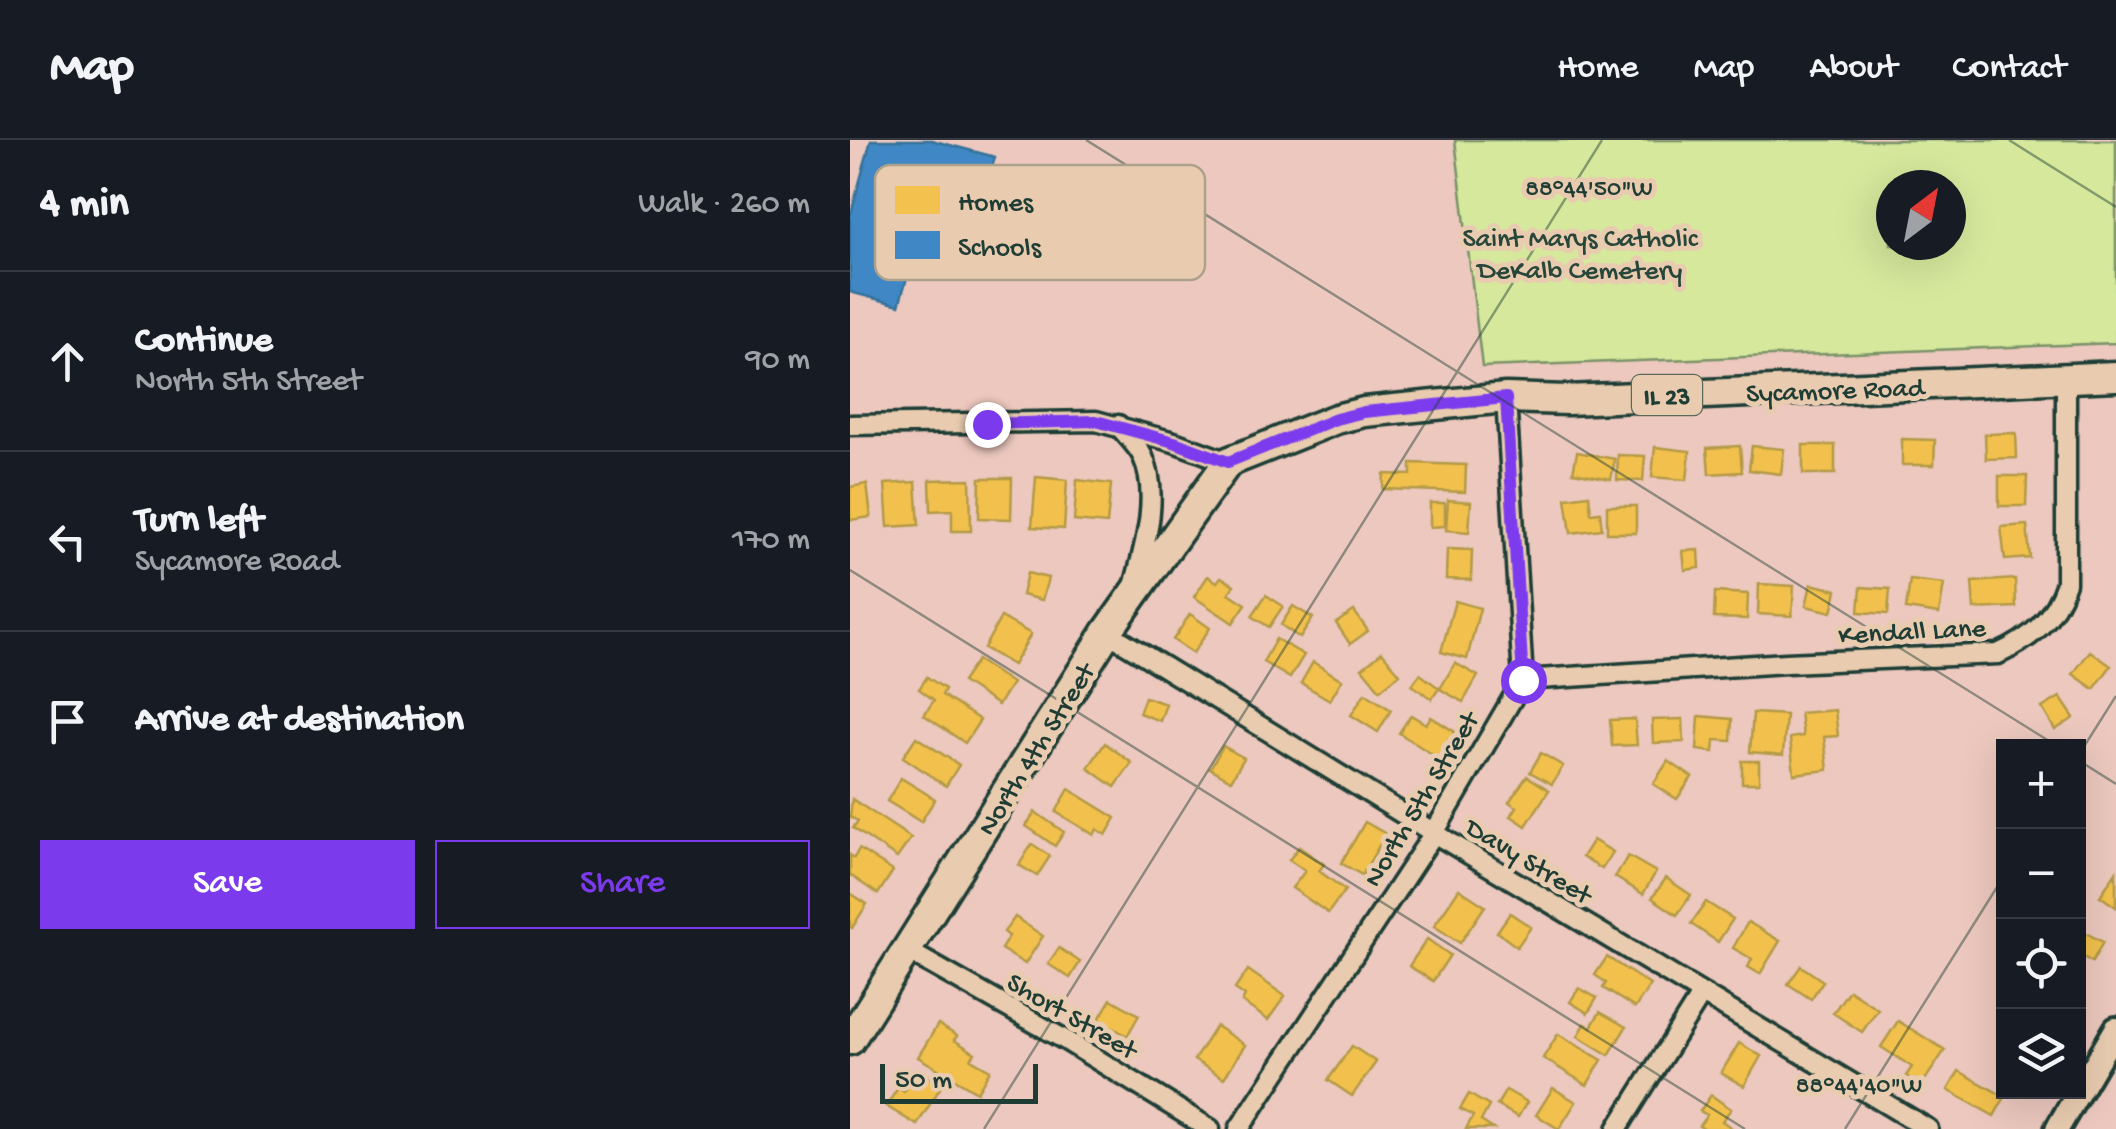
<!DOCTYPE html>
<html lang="en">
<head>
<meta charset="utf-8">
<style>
  :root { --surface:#171b24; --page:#20242c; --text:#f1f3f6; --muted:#9ea1a6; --line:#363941; --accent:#7c3aed }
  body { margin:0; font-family:"Gochi Hand",sans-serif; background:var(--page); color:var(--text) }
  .controls { position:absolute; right:30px; bottom:30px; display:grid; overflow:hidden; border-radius:0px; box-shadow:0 10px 40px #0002 }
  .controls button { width:90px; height:90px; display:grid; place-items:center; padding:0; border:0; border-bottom:2px solid var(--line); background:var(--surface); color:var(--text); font:50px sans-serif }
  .compass { position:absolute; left:1026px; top:30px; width:90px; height:90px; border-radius:50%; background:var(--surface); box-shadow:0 10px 40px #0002; rotate:32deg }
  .scale { position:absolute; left:30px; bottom:25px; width:158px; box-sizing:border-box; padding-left:10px; border:5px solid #1f3d34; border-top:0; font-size:28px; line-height:35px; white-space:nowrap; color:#1f3d34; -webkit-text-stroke:8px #e9ccb0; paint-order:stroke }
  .stop { position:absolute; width:30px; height:30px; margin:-22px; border:8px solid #7c3aed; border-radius:50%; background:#fff }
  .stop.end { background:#7c3aed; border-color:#fff; box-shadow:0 2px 10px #0008 }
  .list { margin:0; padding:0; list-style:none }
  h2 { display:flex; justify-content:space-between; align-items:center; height:130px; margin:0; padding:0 40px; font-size:42px }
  h2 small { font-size:32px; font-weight:400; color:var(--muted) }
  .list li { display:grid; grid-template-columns:65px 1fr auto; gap:30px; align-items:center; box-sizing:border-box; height:180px; padding:0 40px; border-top:2px solid var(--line) }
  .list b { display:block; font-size:38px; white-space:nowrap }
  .list p { margin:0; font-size:32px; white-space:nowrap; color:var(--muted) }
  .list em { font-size:32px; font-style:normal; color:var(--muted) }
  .actions { display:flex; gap:20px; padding:30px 40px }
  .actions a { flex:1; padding:22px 0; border:2px solid var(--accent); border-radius:0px; text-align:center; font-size:35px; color:var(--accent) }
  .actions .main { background:var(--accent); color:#fff }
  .icon { flex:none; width:55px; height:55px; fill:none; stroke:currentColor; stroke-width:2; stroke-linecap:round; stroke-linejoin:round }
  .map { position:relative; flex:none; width:1266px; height:989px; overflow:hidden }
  header { display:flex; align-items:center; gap:60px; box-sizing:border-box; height:140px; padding:0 50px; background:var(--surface); border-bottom:2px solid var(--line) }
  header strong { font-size:48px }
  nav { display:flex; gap:55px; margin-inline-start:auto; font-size:35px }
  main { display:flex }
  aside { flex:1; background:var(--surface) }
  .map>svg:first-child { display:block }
  .green { fill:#d5e89c; stroke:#7a9268; stroke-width:2.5; fill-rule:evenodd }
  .homes { fill:#f2c14e; stroke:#b39946; stroke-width:2.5 }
  .schools { fill:#3f88c5; stroke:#35729a; stroke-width:2.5 }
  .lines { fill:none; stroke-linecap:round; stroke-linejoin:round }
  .minor-casing { stroke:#1f3d34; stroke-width:25 }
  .tertiary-casing { stroke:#1f3d34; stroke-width:30 }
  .primary-casing { stroke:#1f3d34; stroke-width:35 }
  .minor { stroke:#e9ccb0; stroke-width:18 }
  .tertiary { stroke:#e9ccb0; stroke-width:22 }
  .primary { stroke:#e9ccb0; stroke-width:28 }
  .route { stroke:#7c3aed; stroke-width:12 }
  .ticks { fill:none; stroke:#1f3d34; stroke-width:2.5; stroke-opacity:0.45 }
  .labels { text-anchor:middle; stroke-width:10; stroke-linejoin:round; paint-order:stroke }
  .shield { fill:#e9ccb0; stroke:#5c6859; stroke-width:2.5 }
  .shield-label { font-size:25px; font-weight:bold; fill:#1f3d34 }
  .park-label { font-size:28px; fill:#284639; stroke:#e9ccb0 }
  .street-label { font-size:28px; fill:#1f3d34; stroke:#e9ccb0 }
  .key { fill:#e9ccb0; stroke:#aca18b; stroke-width:2.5 }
  .key-label { font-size:28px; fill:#1f3d34 }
  .ticks-label { font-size:25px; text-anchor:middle; fill:#1f3d34; stroke:#e9ccb0; stroke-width:10; stroke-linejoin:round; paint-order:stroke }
</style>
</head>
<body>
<header>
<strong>Map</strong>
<nav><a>Home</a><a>Map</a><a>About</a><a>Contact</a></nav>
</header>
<main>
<aside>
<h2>4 min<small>Walk · 260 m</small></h2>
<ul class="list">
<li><svg class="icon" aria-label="ahead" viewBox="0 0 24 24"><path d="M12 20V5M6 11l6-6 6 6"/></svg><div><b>Continue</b><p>North 5th Street</p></div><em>90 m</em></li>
<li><svg class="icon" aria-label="left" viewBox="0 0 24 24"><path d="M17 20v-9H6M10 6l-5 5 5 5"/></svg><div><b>Turn left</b><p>Sycamore Road</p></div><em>170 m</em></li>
<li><svg class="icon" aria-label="arrive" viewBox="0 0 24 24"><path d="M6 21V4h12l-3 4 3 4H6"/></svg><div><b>Arrive at destination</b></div></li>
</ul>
<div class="actions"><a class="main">Save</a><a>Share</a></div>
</aside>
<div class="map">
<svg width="1266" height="989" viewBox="0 0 1266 989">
  <rect width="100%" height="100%" fill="#ecc8be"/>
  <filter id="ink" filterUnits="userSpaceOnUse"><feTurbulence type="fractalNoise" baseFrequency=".01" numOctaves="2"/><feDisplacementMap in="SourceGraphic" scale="20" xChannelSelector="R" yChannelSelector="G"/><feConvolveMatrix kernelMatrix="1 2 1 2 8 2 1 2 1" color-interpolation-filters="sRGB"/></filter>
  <g filter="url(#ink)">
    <path class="green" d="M605,0H1266V203L632,227ZM1041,45H1101V105H1041Z"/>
    <g class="homes">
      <polygon points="1166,293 1167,318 1136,319 1135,294"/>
      <polygon points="1052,299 1085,300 1084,325 1052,325"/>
      <rect x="953" y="305" width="32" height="29"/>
      <polygon points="890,306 892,332 859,334 857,308"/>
      <polygon points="902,306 934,309 931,334 899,330"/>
      <polygon points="805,307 840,311 837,340 802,337"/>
      <polygon points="727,312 765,319 761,339 723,332"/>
      <polygon points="768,315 795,316 793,341 767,340"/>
      <polygon points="561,323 616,325 615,352 533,349 534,334 561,335"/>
      <polygon points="1149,336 1177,336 1176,366 1149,366"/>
      <polygon points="186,337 217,340 214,389 182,387"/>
      <polygon points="130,338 162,338 161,379 129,378"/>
      <polygon points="120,339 121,391 102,391 102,370 81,371 80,340"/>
      <polygon points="227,340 261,344 257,384 224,381"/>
      <polygon points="66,342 69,385 38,387 35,344"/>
      <polygon points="17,344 21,377 0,380 0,347"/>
      <polygon points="739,355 741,373 750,372 752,389 721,393 716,358"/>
      <polygon points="598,360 621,362 619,392 596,390"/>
      <polygon points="580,363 595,363 595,386 580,387"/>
      <rect x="757" y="366" width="29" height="27"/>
      <polygon points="1177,385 1180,418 1155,420 1151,387"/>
      <polygon points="597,409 622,410 621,440 596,439"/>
      <polygon points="849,410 850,428 835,430 833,411"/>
      <polygon points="177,433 198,438 192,460 172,455"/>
      <polygon points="358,436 367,442 371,437 384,445 379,453 396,464 383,483 344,457"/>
      <polygon points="1165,439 1166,467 1124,469 1122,442"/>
      <polygon points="1060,440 1094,444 1089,474 1056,469"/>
      <polygon points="909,444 944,446 942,476 908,474"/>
      <polygon points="961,444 987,450 982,472 956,466"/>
      <polygon points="1011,447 1040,449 1038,474 1009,472"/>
      <polygon points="865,452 898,454 897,479 864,478"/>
      <polygon points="416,455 433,466 419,487 402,476"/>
      <polygon points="605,461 630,468 617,519 591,512"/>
      <polygon points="443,466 463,478 450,498 431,485"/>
      <polygon points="504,471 518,491 500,504 486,483"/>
      <polygon points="340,474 360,488 343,513 323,500"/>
      <polygon points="151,477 181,494 163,525 134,508"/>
      <polygon points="426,499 454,515 440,538 413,522"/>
      <polygon points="1240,511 1261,526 1244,549 1223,534"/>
      <polygon points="532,512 550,534 530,550 512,528"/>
      <polygon points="127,520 162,543 148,565 112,542"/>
      <polygon points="463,522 492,540 480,560 451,543"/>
      <polygon points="605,523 628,536 613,562 590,549"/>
      <polygon points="570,534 589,548 582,559 562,545"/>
      <polygon points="77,537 95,549 92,555 130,580 115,603 74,575 84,560 69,549"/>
      <polygon points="515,553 541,570 528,592 501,575"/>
      <polygon points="295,557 316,564 310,581 289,573"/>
      <polygon points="1210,557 1224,578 1205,590 1192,568"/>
      <polygon points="985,570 988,596 974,597 978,630 944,634 940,598 953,596 950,573"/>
      <polygon points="903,573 936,575 933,615 900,612"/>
      <polygon points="561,575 576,584 581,577 605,592 588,618 549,593"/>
      <polygon points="849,576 882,579 881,601 865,600 864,612 847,610"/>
      <polygon points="785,579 787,605 762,606 760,580"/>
      <polygon points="833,579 834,602 803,603 802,580"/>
      <polygon points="66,597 109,625 96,646 53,617"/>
      <polygon points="255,603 282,623 265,647 238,628"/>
      <polygon points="373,606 394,618 381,640 360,628"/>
      <polygon points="691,613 713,626 702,644 680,632"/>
      <polygon points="818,621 842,637 827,659 803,644"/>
      <rect x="892" y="621" width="17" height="22"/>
      <polygon points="677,636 699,650 676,686 661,676 667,667 659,662"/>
      <polygon points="51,638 85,659 71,682 37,661"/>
      <polygon points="219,649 266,678 256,695 247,689 244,695 206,672"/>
      <polygon points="2,659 61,698 47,718 3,688 8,681 0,677"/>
      <polygon points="185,672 214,692 205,706 176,686"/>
      <polygon points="515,682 536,694 512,735 491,723"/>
      <polygon points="743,700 763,712 752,729 732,717"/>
      <polygon points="182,704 200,716 187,736 169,725"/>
      <polygon points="449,707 474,724 469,731 495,750 478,773 442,748 455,731 439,720"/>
      <polygon points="9,709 43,731 28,754 0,735 0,715 4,718"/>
      <polygon points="778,716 806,732 793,754 765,737"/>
      <polygon points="1266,732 1266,767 1250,756"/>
      <polygon points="816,738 841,755 827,775 802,758"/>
      <polygon points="609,749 635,766 610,803 584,786"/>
      <polygon points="0,753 17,764 2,788 0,787"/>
      <polygon points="856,762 883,779 868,802 841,784"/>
      <polygon points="660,773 681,787 667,807 647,792"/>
      <polygon points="165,777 193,796 175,824 151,809 159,796 154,792"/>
      <polygon points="898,782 930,801 910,834 898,827 902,819 883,808"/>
      <polygon points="1228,789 1253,802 1242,822 1228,814"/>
      <polygon points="577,799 600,815 583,841 559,826"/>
      <polygon points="209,808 230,822 220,838 198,824"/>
      <polygon points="757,817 800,845 785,868 753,848 756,843 745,835"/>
      <polygon points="951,826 973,841 961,859 938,844"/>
      <polygon points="398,830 435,856 418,880 392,862 395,856 385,849"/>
      <polygon points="729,848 747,858 738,873 720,862"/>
      <polygon points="999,850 1028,869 1012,892 983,873"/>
      <polygon points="261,859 289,875 277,896 249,879"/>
      <polygon points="750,872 776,887 759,915 728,896 735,884 741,887"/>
      <polygon points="1048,881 1095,910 1071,946 1056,936 1062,927 1031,907"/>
      <polygon points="88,884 107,896 104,900 125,913 121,919 140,930 127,952 68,917"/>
      <polygon points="366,886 395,905 374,938 344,920"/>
      <polygon points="708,894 752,920 737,945 693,918"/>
      <polygon points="889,903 911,916 894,946 871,933"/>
      <polygon points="502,906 526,922 502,956 478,940"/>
      <polygon points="68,930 92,945 67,985 36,966 48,948 54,952"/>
      <polygon points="1109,931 1155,957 1144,976 1098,950"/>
      <polygon points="703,948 726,962 709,989 686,975"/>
      <polygon points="656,950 677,962 668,977 647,965"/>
      <polygon points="619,954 639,966 631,981 643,989 616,989 623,976 610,969"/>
      <polygon points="861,955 881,969 872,981 883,989 854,989 849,986 857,975 850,971"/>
    </g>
    <polygon class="schools" points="21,0 81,0 145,17 112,138 61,124 49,165 0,152 0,77"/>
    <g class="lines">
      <defs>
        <g id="minor">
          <polyline points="0,285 246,281 324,302 378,322"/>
          <path d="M268,285C276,295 288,306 293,317C310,355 295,405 285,443"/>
          <polyline points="257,492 584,693 1078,989"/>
          <path d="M673,540L936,523L1148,514C1181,499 1204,479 1216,443V239"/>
          <polyline points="56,810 217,901 360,989"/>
          <polyline points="389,989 584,693 673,540 656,258"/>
          <polyline points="767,989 851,855"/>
        </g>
        <polyline id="tertiary" points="1207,989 1266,889"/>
        <polyline id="primary" points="0,900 257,492 378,322 486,279 514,272 656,258 717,260 1266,236"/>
      </defs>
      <use href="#minor" class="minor-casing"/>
      <use href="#tertiary" class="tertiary-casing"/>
      <use href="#primary" class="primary-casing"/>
      <use href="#minor" class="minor"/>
      <use href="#tertiary" class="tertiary"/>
      <use href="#primary" class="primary"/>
    </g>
  </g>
  <g class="lines" filter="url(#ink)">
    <polyline class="route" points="137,284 246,281 324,302 378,322 486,279 514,272 656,258 673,540"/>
  </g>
  <path class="ticks" d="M236,0L1207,606M1159,0L1266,67M0,430L895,989M1228,616L1266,556M1228,620L1266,644M134,989L752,0M995,989L1154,736"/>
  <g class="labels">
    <rect class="shield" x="782" y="235" width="70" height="40" rx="8"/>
    <g class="shield-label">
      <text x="817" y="264">IL 23</text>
    </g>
    <g class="park-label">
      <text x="730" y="106">Saint Marys Catholic<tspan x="730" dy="32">DeKalb Cemetery</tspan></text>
    </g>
    <g class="street-label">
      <text transform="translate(985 248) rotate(-2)" y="10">Sycamore Road</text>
      <text transform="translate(1062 489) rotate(-3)" y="10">Kendall Lane</text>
      <text transform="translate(184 608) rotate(-58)" y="10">North 4th Street</text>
      <text transform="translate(569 658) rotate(-59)" y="10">North 5th Street</text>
      <text transform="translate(680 719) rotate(31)" y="10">Davy Street</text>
      <text transform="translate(223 874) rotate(30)" y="10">Short Street</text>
    </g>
  </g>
  <rect x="25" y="25" width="330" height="115" rx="15" class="key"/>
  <rect x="45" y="46" width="45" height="28" fill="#f2c14e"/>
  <rect x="45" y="91" width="45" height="28" fill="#3f88c5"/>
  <g class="key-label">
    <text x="108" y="70">Homes</text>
    <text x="108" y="115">Schools</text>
  </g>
  <g class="ticks-label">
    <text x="739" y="55">88°44'50"W</text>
    <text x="1009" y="952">88°44'40"W</text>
  </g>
</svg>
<div class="controls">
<button>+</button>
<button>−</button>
<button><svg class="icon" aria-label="locate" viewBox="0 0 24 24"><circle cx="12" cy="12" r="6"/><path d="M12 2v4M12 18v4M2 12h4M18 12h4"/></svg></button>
<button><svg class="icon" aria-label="layers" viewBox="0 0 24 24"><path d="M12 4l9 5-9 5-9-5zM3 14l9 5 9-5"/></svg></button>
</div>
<svg class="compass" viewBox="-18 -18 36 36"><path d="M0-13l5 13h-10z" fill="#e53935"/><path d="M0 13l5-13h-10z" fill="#9ea1a6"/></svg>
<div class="scale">50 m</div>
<div class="stop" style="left:673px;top:540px"></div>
<div class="stop end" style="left:137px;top:284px"></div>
</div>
</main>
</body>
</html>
